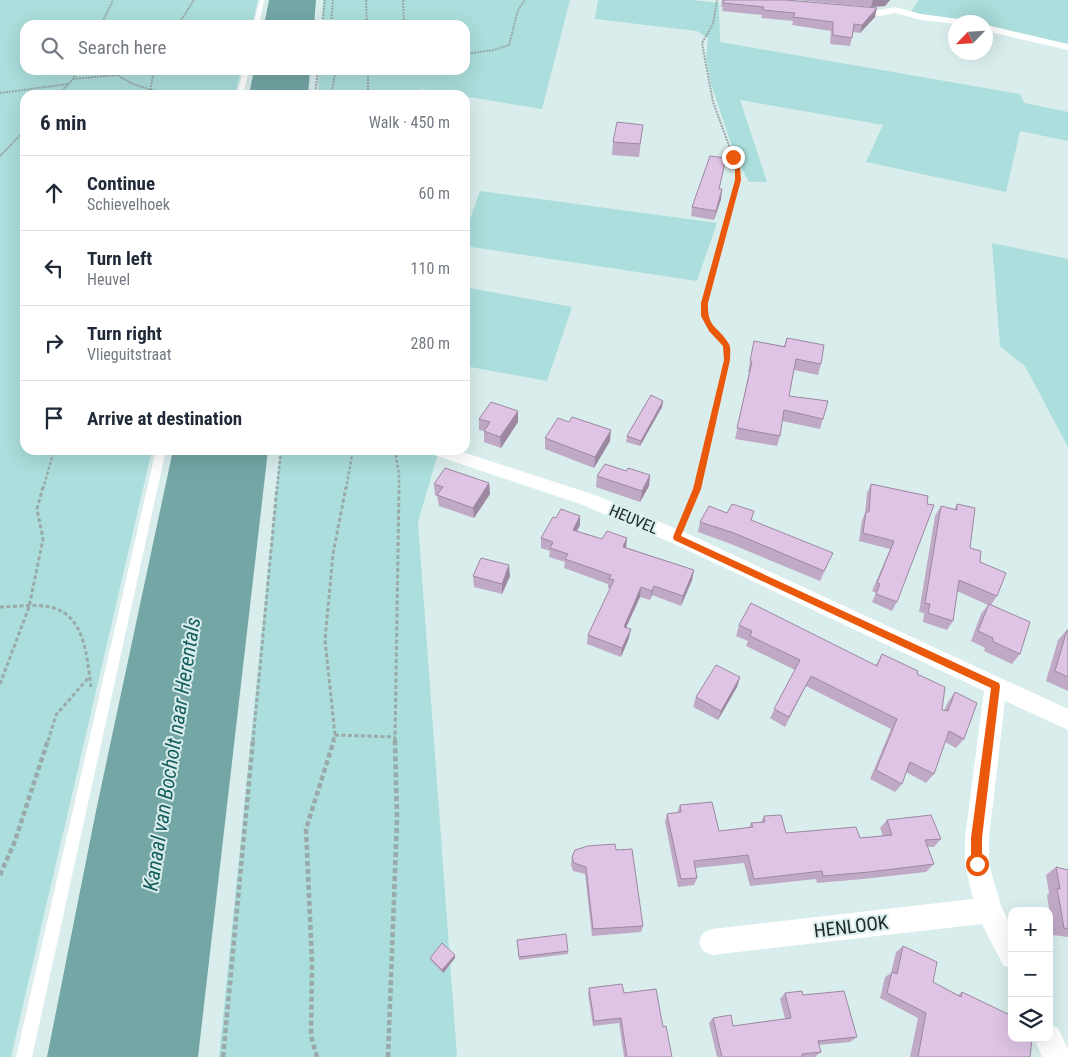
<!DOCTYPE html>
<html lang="en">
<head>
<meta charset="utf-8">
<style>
  :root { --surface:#fff; --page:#f2f2f3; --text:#1f2937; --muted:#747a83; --line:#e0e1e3 }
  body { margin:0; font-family:"Roboto Condensed",sans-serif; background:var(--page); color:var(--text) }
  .controls { position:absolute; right:15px; bottom:15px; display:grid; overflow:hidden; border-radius:10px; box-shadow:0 5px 20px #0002 }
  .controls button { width:45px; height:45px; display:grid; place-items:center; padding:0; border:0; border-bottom:1px solid var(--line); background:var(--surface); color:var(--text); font:25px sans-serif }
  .compass { position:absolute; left:948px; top:15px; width:45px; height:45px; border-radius:50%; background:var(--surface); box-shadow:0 5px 20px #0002; rotate:245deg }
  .stop { position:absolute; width:15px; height:15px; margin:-11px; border:4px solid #ea580c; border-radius:50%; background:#fff }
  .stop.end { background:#ea580c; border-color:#fff; box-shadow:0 1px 5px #0008 }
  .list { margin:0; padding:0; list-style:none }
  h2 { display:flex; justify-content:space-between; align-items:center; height:65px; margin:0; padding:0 20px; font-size:21px }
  h2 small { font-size:16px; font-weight:400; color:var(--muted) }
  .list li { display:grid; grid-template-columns:32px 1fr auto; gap:15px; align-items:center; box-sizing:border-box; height:75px; padding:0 20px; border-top:1px solid var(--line) }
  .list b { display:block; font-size:19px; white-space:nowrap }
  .list p { margin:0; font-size:16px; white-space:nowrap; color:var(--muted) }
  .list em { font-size:16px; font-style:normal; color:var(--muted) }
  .icon { flex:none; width:28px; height:28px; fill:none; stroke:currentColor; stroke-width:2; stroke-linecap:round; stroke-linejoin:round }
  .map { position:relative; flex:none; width:1068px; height:1057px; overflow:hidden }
  .search { position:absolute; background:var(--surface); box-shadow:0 5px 20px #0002; left:20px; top:20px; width:450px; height:55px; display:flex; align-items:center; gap:12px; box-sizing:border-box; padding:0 18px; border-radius:15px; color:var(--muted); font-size:19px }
  .panel { position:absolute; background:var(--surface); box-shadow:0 5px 20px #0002; left:20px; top:90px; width:450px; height:365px; border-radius:15px }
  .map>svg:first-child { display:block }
  .green { fill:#abdedc }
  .water { fill:#73a6a5 }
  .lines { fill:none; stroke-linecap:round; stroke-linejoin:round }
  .path-far3 { stroke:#99aaa9; stroke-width:2; stroke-dasharray:2 1; stroke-linecap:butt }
  .path-far2 { stroke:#99aaa9; stroke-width:2.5; stroke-dasharray:3 2; stroke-linecap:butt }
  .path-far1 { stroke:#99aaa9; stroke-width:3; stroke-dasharray:4 2.5; stroke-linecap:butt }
  .path { stroke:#99aaa9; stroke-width:4.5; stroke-dasharray:5 3; stroke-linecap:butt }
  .service { fill:#fff; fill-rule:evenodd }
  .minor { fill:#fff; fill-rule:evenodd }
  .wall { fill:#c0a9c6 }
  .shaded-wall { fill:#9c89a1 }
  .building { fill:#dfc4e6; stroke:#9c89a1 }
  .route { fill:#ea580c }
  .labels { text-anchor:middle; stroke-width:4; stroke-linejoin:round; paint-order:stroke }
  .street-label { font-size:16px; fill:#212929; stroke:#d8edec }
  .near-street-label { font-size:19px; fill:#212929; stroke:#d8edec }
  .near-water-label { font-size:21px; font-style:italic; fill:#175f5e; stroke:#d8edec }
</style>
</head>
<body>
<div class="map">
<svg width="1068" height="1057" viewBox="0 0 1068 1057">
  <rect width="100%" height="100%" fill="#d8edec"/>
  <g class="green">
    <polygon points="0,0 258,0 252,25 25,25 25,70 241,70 235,95 25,95 25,450 152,450 11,1057 0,1057"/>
    <polygon points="323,0 570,0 542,109 420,89 420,95 318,95 319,70 465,70 465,25 322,25"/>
    <polygon points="598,0 692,0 719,3 720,42 1020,94 1024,103 1068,112 1068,141 1020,131 1006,192 866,162 883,125 740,100 767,182 749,182 736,158 711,84 706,58 708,38 697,31 595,19"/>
    <polygon points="919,0 1068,0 1068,45 986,25 986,22 971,22 916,15 911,11"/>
    <polygon points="480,191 717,223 697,281 465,246 465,233"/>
    <polygon points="992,243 1068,259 1068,447 1025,366 1000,346"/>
    <polygon points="465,287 572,307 547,381 465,366"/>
    <polygon points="280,450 439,450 418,522 457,1057 219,1057"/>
  </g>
  <g class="water">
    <polygon points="269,0 316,0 314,25 264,25"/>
    <polygon points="254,70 310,70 308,95 249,95"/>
    <polygon points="173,450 268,450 198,1057 47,1057 96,811"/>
  </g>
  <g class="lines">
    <g class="path-far3">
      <polyline points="366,0 367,25"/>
      <polyline points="403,0 404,25"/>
      <polyline points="101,25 113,0"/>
      <polyline points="178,25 194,0"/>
      <polyline points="322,25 325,0"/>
      <polyline points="331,25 333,0"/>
      <polyline points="465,54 494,50 509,45 518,10 525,0"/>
      <polyline points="368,70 368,95"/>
      <polyline points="73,79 117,75 133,84 168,95"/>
      <polyline points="150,90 153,76 152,70"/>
      <polyline points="0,93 68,84"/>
      <polyline points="58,95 73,79 78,70"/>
      <polyline points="315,95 318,70"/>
      <polyline points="331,95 336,70"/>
      <polyline points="0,156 25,130"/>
      <polyline points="708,288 738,180 737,167 713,102 702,43 713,24 717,0"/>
    </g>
    <g class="path-far2">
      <polyline points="395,450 399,475 399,489"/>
      <polyline points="43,489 54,450"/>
      <polyline points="277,489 281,450"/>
      <polyline points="346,489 353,450"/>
      <path d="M697,489L727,360C728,334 706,333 704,310C703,302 706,294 709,286"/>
    </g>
    <g class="path-far1">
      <polyline points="683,523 697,487"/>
      <path d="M0,607C17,607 38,603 54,608C86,618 87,660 91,687"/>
      <polyline points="0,684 29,607 43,539 37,509 43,487"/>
      <polyline points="335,735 395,737"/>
      <polyline points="48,741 56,715 89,677"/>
      <polyline points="253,741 277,487"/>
      <polyline points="333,741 335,735 325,640 333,554 346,487"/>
      <polyline points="395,741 399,487"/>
    </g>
    <g class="path">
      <polyline points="0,875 15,841 48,740"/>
      <polyline points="223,1057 253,740"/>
      <polyline points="317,1057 311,1036 312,963 306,829 334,740"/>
      <polyline points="388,1057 397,819 395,740"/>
    </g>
    <g class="service">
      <polygon points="260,0 264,0 259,25 253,25"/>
      <polygon points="243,70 249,70 243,95 237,95"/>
      <polygon points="156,450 166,450 32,1057 16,1057"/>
    </g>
    <g class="minor">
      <polygon points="895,7 921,14 959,19 964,22 956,22 956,24 921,20 895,13 880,16 852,14 847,11 852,8 880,10"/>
      <polygon points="986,25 1068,44 1068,50 986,31"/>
      <polygon points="428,450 456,450 595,495 684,532 1068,709 1068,730 1005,701 989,838 989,864 1001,906 1012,928 1012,969 1003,965 982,924 712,955 703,951 699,942 703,933 712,929 973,899 965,864 965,838 984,691 670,542 583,505 431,454"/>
      <polygon points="1049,1024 1058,1028 1068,1049 1068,1057 1042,1057 1034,1038 1049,1038"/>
    </g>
  </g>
  <g class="wall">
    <polygon points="722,0 786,0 875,17 860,33 853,32 850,46 830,44 831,31 792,25 793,21 761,18 762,15 722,11 723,7 721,7"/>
    <polygon points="797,0 890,0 885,6 871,7"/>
    <polygon points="643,125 639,157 612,155 613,142"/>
    <polygon points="726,158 719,189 721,199 714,220 691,216 692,207"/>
    <polygon points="787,338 821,364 818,375 794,370 789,396 823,419 820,429 782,421 780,436 777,446 735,439 749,372 748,372 754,341 784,346"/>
    <polygon points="663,401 662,407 640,446 626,442 627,436"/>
    <polygon points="518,411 518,422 501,448 484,442 484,431 479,430 479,419"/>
    <polygon points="545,438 610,441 594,468 545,449"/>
    <polygon points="626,471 650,475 649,486 640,502 596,487 597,476"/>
    <polygon points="489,483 490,494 474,518 439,506 437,496 435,495 434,484"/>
    <polygon points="871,484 928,496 897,602 892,611 872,602 876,593 872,591 890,549 859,541 862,520 865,513 867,493"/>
    <polygon points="957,504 970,548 980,562 997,596 991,605 1020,654 1012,664 984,651 985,648 971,641 981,614 988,605 957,591 953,621 947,630 923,622 924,613 919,612 935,516 941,506 954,510"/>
    <polygon points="727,513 751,520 828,564 820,581 731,544 698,532 700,522"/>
    <polygon points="580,516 580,525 577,531 694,570 692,580 681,606 652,595 650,600 640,597 626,628 629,638 621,657 587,644 588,635 610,589 608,588 608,584 564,568 565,562 549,557 550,551 541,548 541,538 556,518"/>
    <polygon points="473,576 510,576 502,594 474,587"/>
    <polygon points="739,625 876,665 882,654 917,674 942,710 944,710 948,702 955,692 964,739 956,748 945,742 934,774 926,783 906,772 902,784 895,792 870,779 891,729 806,686 785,727 770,718 795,670 746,646 748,641 736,636"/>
    <polygon points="1067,630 1068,630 1068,691 1046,681 1058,640"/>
    <polygon points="740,677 737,687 718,720 693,707 696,697"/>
    <polygon points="680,805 719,831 749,828 751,823 761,822 764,816 786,833 860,838 883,836 880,828 887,820 941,839 934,847 927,847 934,864 926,872 863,879 817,883 816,879 750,886 744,863 695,868 697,878 694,885 678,887 665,822 667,814 677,813"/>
    <polygon points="616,850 643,926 641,932 592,936 585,874 573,871 571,865 572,857"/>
    <polygon points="1056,867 1068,870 1068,937 1053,935 1047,895 1049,893 1046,875"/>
    <polygon points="517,940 568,951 568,954 519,960"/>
    <polygon points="903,946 933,982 958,995 962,992 1030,1057 910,1057 918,1018 880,998 885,977 891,973 896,952"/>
    <polygon points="455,955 455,958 443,973 431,961 430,958"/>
    <polygon points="589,988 624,993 663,1027 672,1057 624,1057 619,1023 593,1026 588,994"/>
    <polygon points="785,993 803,995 857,1037 850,1042 819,1045 821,1052 815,1057 717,1057 709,1023 713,1018 733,1026 785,1019 780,999"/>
  </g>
  <g class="shaded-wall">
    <polygon points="873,0 890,0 885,6 871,7"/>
    <polygon points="877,8 875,17 860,33 862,25"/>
    <polygon points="722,189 721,199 714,220 716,211"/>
    <polygon points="663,401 662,407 640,446 641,441"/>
    <polygon points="518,411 518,422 501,448 500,437"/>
    <polygon points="611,430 610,441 594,468 595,457"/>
    <polygon points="650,475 649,486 640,502 642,491"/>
    <polygon points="489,483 490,494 474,518 473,508"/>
    <polygon points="580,516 580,525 572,540 573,530"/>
    <polygon points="627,538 626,548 623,547"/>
    <polygon points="509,565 510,576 502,594 502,584"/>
    <polygon points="694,570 692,580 681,606 683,596"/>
    <polygon points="654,586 652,595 650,600 652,591"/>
    <polygon points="641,587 640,597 622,636 624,627"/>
    <polygon points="631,629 629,638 621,657 622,648"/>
    <polygon points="740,677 737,687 718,720 721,711"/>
    <polygon points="455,955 455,958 443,973 442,970"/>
  </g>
  <g class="building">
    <polygon points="724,0 786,0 877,8 862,25 854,24 852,38 833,35 833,22 793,17 795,13 763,10 764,7 723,3"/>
    <polygon points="617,122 643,125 640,144 613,142"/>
    <polygon points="710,156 726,158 719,189 722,189 716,211 692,207"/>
    <polygon points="787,338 824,345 821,364 796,359 789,396 828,401 823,419 784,410 780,436 737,428 752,362 750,361 754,341 785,347"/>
    <polygon points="651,395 663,401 641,441 627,436"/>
    <polygon points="491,402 518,411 500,437 484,431 490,422 479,419"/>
    <polygon points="572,417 611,430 595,457 545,438 558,418 569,422"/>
    <polygon points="605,464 626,471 628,468 650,475 642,491 597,476"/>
    <polygon points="445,468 489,483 473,508 437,495 443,487 434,484"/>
    <polygon points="871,484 928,496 927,504 934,505 897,602 876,594 880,584 877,583 894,541 863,533 866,512 869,512"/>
    <polygon points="732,504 754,511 751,520 833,553 824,571 734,533 700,522 709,506 727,513"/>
    <polygon points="957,504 975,508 970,548 981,551 980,562 1006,573 997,596 959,580 953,621 928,613 930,604 925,603 941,506 957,510"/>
    <polygon points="561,509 580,516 573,530 602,539 607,531 627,538 623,547 694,570 683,596 654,586 652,591 641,587 624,627 631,629 622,648 588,635 614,580 609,579 611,575 565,559 568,554 550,548 553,542 541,538 553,517 556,518"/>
    <polygon points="481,558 509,565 502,584 473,576"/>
    <polygon points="751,603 877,666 882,654 918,671 917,674 945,687 942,710 948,711 955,692 977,703 964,739 949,731 934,774 910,762 902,784 876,770 897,719 811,676 789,717 774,709 800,660 750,636 752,631 739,625"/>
    <polygon points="989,604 1030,622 1020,654 992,641 993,638 978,631"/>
    <polygon points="1067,630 1068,630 1068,677 1055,671"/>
    <polygon points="716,665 740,677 721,711 696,697"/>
    <polygon points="712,802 719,831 753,827 751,823 765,822 764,816 781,815 786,833 856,827 860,838 892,835 887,820 931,815 941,839 925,840 934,864 869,872 823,876 822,871 754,879 748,855 694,861 697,878 681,879 667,814 681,812 680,805"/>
    <polygon points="615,844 616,850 632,849 643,926 593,929 586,867 574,863 572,857 575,850 588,846"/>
    <polygon points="1056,867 1068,870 1068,929 1064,928 1057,888 1060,889"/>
    <polygon points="566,934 568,951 519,957 517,940"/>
    <polygon points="442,943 455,955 442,970 430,958"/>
    <polygon points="903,946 937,962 933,982 961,997 962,992 1012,1016 1012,1038 1032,1038 1030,1057 918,1057 926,1013 887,993 892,972 897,974"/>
    <polygon points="622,984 624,993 656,989 663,1027 666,1026 672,1057 627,1057 621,1018 594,1021 589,988"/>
    <polygon points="802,991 803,995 844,991 857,1037 818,1041 821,1052 802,1054 802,1057 722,1057 713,1018 731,1015 733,1026 791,1018 785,993"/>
  </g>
  <path class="route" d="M733,155L740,167L741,180L708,303C707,329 718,325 729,344C731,348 730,355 730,360L701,489L681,536L999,683L1000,686L982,838V864L981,868L977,870L973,868L971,864V838L991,688L674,540L673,537L693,489L724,360L723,346L709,331L701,316V303L735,180V167L730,157Z"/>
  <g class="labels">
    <g class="street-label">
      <text transform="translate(634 519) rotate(23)" y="6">HEUVEL</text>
    </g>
    <g class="near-street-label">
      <text transform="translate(851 926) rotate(-7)" y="7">HENLOOK</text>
    </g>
    <g class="near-water-label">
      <text transform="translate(172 754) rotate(-81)" y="7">Kanaal van Bocholt naar Herentals</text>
    </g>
  </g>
</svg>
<div class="controls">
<button>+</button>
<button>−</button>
<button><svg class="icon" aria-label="layers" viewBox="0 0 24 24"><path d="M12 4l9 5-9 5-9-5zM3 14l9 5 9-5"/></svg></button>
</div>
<svg class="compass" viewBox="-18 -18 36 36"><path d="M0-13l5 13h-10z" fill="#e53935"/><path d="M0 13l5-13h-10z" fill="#747a83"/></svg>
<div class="stop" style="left:977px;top:864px"></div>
<div class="stop end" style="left:733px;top:157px"></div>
<div class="search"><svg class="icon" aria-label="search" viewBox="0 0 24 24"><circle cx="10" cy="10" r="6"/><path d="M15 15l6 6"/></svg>Search here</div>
<section class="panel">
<h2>6 min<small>Walk · 450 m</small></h2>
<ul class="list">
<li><svg class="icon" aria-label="ahead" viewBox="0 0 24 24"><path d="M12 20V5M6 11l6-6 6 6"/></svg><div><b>Continue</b><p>Schievelhoek</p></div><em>60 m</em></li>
<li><svg class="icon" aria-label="left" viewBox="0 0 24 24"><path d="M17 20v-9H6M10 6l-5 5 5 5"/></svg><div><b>Turn left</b><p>Heuvel</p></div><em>110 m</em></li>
<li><svg class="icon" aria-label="right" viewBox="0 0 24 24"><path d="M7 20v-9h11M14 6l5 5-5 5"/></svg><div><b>Turn right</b><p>Vlieguitstraat</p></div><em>280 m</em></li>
<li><svg class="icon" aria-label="arrive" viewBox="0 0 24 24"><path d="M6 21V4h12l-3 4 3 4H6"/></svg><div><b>Arrive at destination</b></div></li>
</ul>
</section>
</div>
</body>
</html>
